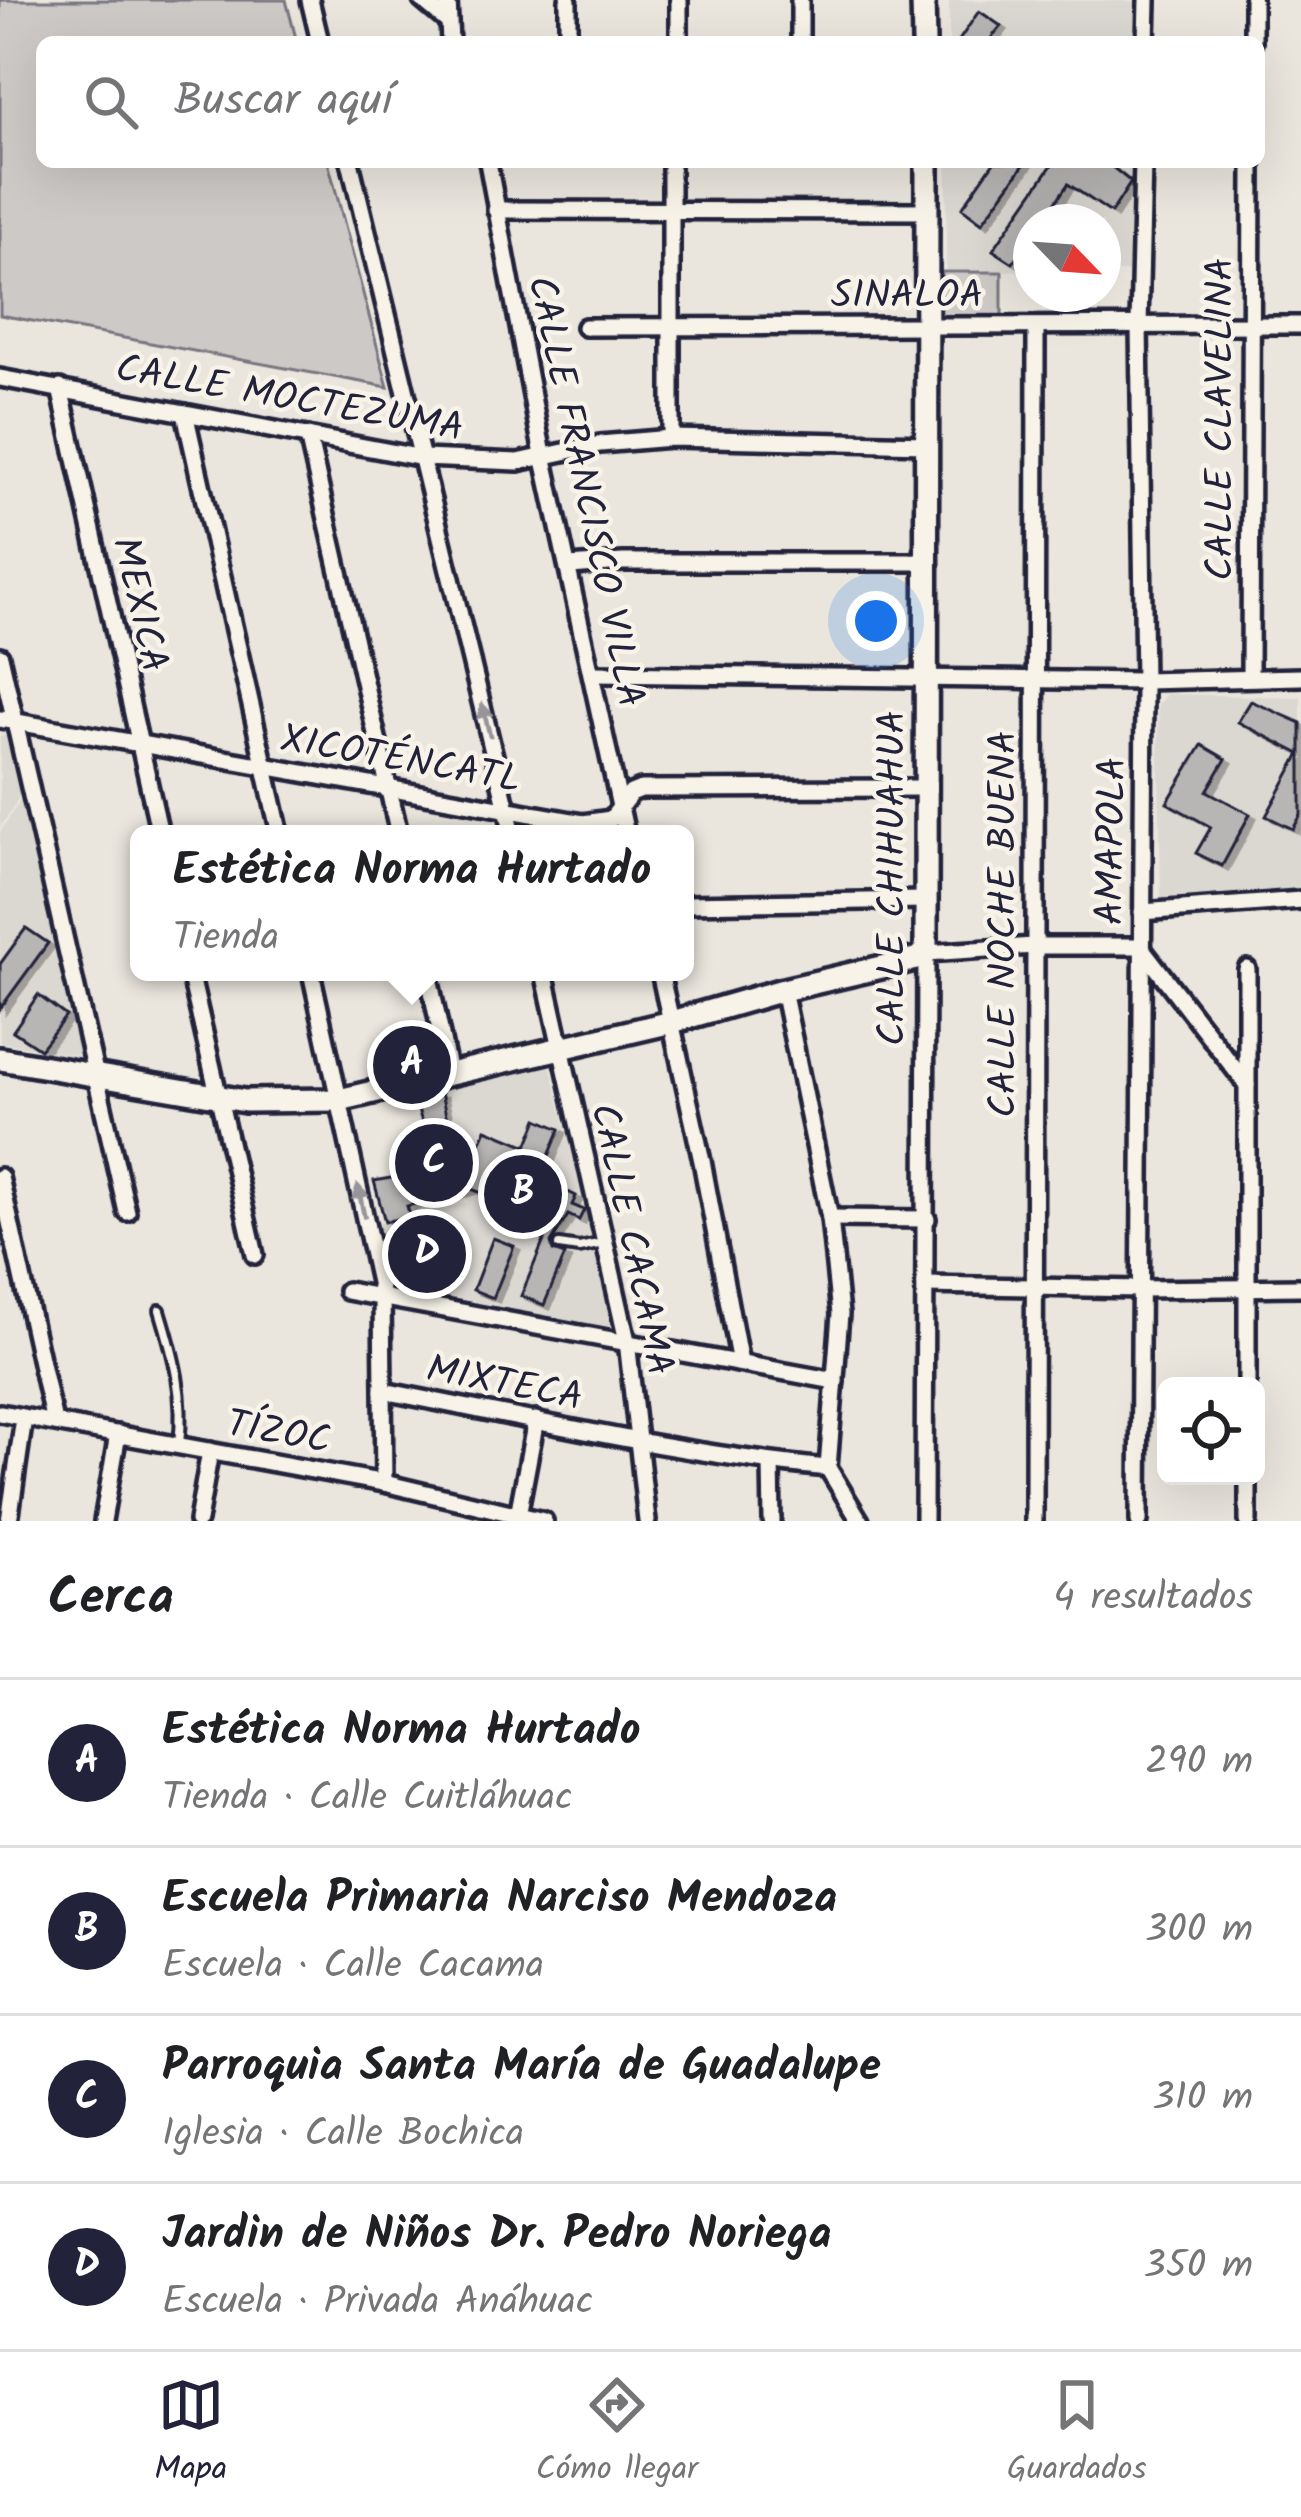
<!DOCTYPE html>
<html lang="es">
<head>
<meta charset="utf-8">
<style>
  :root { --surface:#fff; --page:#f2f2f2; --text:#202124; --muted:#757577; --line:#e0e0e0; --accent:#22223b }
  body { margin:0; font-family:Kalam,sans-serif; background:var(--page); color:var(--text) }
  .controls { position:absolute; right:36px; bottom:36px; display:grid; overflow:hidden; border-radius:18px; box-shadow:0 12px 48px #0002 }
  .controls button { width:108px; height:108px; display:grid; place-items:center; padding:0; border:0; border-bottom:3px solid var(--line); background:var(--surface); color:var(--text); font:60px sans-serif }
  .compass { position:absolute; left:1013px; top:204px; width:108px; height:108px; border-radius:50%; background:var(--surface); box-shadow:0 12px 48px #0002; rotate:115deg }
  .you { position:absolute; left:876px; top:621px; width:42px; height:42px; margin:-30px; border:9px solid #fff; border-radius:50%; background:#1a73e8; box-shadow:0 0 0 18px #1a73e833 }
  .badge { display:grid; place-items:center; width:78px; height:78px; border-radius:50%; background:var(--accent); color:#fff; font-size:39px; font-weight:700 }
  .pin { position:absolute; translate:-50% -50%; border:6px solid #fff; box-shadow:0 3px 12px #0006 }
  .popup { position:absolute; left:130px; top:825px; width:564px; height:156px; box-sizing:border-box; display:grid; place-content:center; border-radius:18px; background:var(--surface); filter:drop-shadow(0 3px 9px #0005); font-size:39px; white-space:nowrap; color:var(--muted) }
  .popup b { font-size:45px; color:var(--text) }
  .popup::after { content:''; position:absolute; left:50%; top:100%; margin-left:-24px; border:24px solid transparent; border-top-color:var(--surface) }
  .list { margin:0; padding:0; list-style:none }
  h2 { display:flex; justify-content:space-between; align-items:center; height:156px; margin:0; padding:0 48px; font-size:51px }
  h2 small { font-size:39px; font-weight:400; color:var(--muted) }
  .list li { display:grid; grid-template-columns:78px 1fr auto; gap:36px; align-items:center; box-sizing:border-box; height:168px; padding:0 48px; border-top:3px solid var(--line) }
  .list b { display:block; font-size:45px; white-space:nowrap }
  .list p { margin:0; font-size:39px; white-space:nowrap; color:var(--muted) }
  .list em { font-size:39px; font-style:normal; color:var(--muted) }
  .icon { flex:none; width:66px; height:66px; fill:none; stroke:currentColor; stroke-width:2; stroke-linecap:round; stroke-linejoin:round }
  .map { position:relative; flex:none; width:1301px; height:1521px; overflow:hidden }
  .search { position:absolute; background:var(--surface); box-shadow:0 12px 48px #0002; left:36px; right:36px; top:36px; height:132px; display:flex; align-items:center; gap:30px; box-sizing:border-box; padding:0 42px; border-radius:18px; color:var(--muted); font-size:45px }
  .sheet { height:828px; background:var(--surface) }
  nav { display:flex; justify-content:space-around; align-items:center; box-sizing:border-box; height:168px; border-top:3px solid var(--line); background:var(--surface); font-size:33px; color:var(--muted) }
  nav a { display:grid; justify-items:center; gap:6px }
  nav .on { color:var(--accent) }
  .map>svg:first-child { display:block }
  .built { fill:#dbd8d2 }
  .green { fill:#cdc9c6; stroke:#787680; stroke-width:3 }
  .building { fill:#b8b6b5; stroke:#22223b; stroke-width:3; filter:url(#shadow) }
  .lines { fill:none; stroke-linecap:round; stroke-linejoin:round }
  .service-casing { stroke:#22223b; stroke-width:16 }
  .minor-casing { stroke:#22223b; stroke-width:24 }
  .tertiary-casing { stroke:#22223b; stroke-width:30 }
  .service { stroke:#f7f3e8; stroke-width:8 }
  .minor { stroke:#f7f3e8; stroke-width:15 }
  .tertiary { stroke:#f7f3e8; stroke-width:21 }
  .oneway { fill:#97959a }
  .labels { text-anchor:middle; stroke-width:9; stroke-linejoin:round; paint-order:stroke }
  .street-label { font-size:39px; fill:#22223b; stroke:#f7f3e8 }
</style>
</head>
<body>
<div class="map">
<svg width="1301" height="1521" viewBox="0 0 1301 1521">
  <defs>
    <filter id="shadow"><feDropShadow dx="6" dy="4" stdDeviation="0" flood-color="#0004"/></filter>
  </defs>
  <rect width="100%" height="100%" fill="#eae6de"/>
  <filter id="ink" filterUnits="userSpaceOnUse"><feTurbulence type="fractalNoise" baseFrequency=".00833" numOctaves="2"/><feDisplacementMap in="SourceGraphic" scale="24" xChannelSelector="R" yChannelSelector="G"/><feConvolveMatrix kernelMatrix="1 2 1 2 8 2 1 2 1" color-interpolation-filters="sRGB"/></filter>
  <g filter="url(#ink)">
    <g class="built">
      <polygon points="949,0 1134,1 1134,42 949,42"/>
      <polygon points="947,162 1132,162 1131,272 1103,272 1103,222 1031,222 1031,271 946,270"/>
      <polygon points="1166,694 1301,697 1301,894 1161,905 1158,705"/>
      <polygon points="0,735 9,737 21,794 0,828"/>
      <polygon points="22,797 79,1056 0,1042 0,832"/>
      <polygon points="550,1064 614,1328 450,1297 394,1281 378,1224 468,1202 440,1090"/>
    </g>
    <g class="green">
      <polygon points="0,0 286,0 297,42 42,42 42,162 328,162 388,387 0,315"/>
      <polygon points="942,272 1002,272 1002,322 947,322 941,314"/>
    </g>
    <g class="building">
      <polygon points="979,11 1001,26 988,42 958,42"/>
      <polygon points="994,162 1026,162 982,223 962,208"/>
      <polygon points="1054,162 1106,162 1131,182 1111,213 1068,184 1042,222 1031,222 1031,238 1013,263 993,250"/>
      <polygon points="1251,701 1301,723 1301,815 1293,829 1266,816 1300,754 1238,722"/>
      <polygon points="1202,745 1226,759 1207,791 1250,814 1222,866 1196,853 1211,827 1167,803"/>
      <polygon points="26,928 48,943 0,1009 0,964"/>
      <polygon points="38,995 66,1016 40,1049 13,1031"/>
      <polygon points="441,1093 462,1187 486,1129 527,1146 538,1119 560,1129 539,1180 499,1164 486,1195 472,1189 407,1206 410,1216 385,1222 374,1181 413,1174 404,1135 424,1129 415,1099"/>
      <polygon points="556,1186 576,1196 572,1205 584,1210 579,1220 568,1215 551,1243 553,1251 565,1255 544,1305 521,1296 547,1233 537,1228"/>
      <polygon points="493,1238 514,1246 493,1298 473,1290"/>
    </g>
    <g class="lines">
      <defs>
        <g id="service">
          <polyline points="559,1245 579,1248 603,1243"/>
          <path d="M160,1310C174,1356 185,1396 179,1444"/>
        </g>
        <g id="minor">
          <polyline points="310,0 320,42"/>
          <polyline points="422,0 447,21"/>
          <polyline points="448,0 450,42"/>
          <polyline points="568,0 568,42"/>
          <polyline points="800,0 800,42"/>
          <polyline points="679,42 679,0"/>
          <polyline points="1146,42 1147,0"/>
          <polyline points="1253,42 1253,0"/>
          <polyline points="350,162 513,834"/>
          <polyline points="488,162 543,455 626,834"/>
          <polyline points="496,210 928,211"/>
          <polyline points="585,327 1301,325"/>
          <polyline points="0,378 423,458 518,462 600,444 671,438 927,444"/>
          <polyline points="60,388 160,834"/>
          <polyline points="185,413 280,834"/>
          <polyline points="308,436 399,834"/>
          <polyline points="671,438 671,162"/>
          <polyline points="570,566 623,562 925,562"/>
          <polyline points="0,656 127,1212"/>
          <polyline points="594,674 1144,681 1301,677"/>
          <polyline points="1250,676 1252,162"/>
          <polyline points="0,719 583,823 611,819 631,793 641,789 924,788"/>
          <polyline points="685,904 924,900"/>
          <polyline points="1142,912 1301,900"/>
          <polyline points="1247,969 1247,1386"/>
          <polyline points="190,972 255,1255"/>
          <polyline points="311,972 382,1296 384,1483"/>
          <polyline points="428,972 449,1074"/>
          <polyline points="544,972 627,1341 647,1521"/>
          <polyline points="660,972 702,1161 740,1363"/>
          <polyline points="783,990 830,1218 840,1314 828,1468 860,1521"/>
          <polyline points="0,1177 54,1422"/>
          <polyline points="830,1218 927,1219"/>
          <polyline points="925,1285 1141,1289 1301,1287"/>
          <polyline points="347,1291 835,1381"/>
          <path d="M383,1391C530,1419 678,1454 828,1468"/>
          <polyline points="0,1413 384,1483 544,1521"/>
          <polyline points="771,1463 772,1521"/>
          <polyline points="1248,1476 1248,1521"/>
          <polyline points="518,1515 536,1420"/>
          <polyline points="9,1521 24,1418"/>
          <polyline points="103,1521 118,1434"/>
          <polyline points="198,1521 210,1451"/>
          <polyline points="924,1521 926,953 1034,946 1140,946 1247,1085"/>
          <polyline points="1034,1521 1036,327"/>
          <polyline points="1139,1521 1144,681 1139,326 1143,162"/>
        </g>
        <g id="tertiary">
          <polyline points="923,0 924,42"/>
          <polyline points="0,1059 245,1101 339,1100 672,1022 783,990 916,959 926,953 927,162"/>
        </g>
      </defs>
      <use href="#service" class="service-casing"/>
      <use href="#minor" class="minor-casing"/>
      <use href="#tertiary" class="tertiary-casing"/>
      <use href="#service" class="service"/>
      <use href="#minor" class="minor"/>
      <use href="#tertiary" class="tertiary"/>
    </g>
    <defs><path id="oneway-solid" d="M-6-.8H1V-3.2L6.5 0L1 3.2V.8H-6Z" transform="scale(3)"/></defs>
    <g class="oneway">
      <use href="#oneway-solid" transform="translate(486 720) rotate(-104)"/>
      <use href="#oneway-solid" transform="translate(361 1201) rotate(-102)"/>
    </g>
  </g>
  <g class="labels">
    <g class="street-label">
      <text x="907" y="307">SINALOA</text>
      <text transform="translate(290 396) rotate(10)" y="14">CALLE MOCTEZUMA</text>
      <text transform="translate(1218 419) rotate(-90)" y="14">CALLE CLAVELINA</text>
      <text transform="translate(588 491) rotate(78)" y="14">CALLE FRANCISCO VILLA</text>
      <text transform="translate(142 604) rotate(77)" y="14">MEXICA</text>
      <text transform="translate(401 757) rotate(10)" y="14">XICOTÉNCATL</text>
      <text transform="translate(1109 841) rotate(-89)" y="14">AMAPOLA</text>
      <text transform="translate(890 878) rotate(-90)" y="14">CALLE CHIHUAHUA</text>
      <text transform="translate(1001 924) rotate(-90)" y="14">CALLE NOCHE BUENA</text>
      <text transform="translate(634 1239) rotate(78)" y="14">CALLE CACAMA</text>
      <text transform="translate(505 1381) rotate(11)" y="14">MIXTECA</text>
      <text transform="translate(279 1430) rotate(10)" y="14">TÍZOC</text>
    </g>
  </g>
</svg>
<div class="controls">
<button><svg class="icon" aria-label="locate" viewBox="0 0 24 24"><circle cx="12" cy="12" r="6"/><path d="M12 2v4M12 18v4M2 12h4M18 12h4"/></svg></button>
</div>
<svg class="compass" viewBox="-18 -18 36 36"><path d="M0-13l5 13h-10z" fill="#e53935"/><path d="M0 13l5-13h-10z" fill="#757577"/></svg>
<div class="you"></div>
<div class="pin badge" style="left:412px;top:1065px">A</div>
<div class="popup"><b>Estética Norma Hurtado</b>Tienda</div>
<div class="pin badge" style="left:523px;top:1194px">B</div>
<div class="pin badge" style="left:434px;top:1163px">C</div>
<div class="pin badge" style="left:427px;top:1254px">D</div>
<div class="search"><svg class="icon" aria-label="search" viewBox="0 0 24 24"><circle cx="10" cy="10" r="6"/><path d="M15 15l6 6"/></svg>Buscar aquí</div>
</div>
<section class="sheet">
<h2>Cerca<small>4 resultados</small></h2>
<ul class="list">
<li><span class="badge">A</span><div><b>Estética Norma Hurtado</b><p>Tienda · Calle Cuitláhuac</p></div><em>290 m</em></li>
<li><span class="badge">B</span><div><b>Escuela Primaria Narciso Mendoza</b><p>Escuela · Calle Cacama</p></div><em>300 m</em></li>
<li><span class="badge">C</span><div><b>Parroquia Santa María de Guadalupe</b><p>Iglesia · Calle Bochica</p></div><em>310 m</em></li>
<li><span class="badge">D</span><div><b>Jardin de Niños Dr. Pedro Noriega</b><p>Escuela · Privada Anáhuac</p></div><em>350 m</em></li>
</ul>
</section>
<nav>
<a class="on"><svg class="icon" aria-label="map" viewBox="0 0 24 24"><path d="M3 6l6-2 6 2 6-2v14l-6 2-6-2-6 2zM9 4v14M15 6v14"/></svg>Mapa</a>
<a><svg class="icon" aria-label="directions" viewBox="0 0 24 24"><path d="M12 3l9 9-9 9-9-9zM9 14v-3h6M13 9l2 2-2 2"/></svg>Cómo llegar</a>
<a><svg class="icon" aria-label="saved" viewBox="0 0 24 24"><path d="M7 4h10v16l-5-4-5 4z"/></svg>Guardados</a>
</nav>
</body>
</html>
